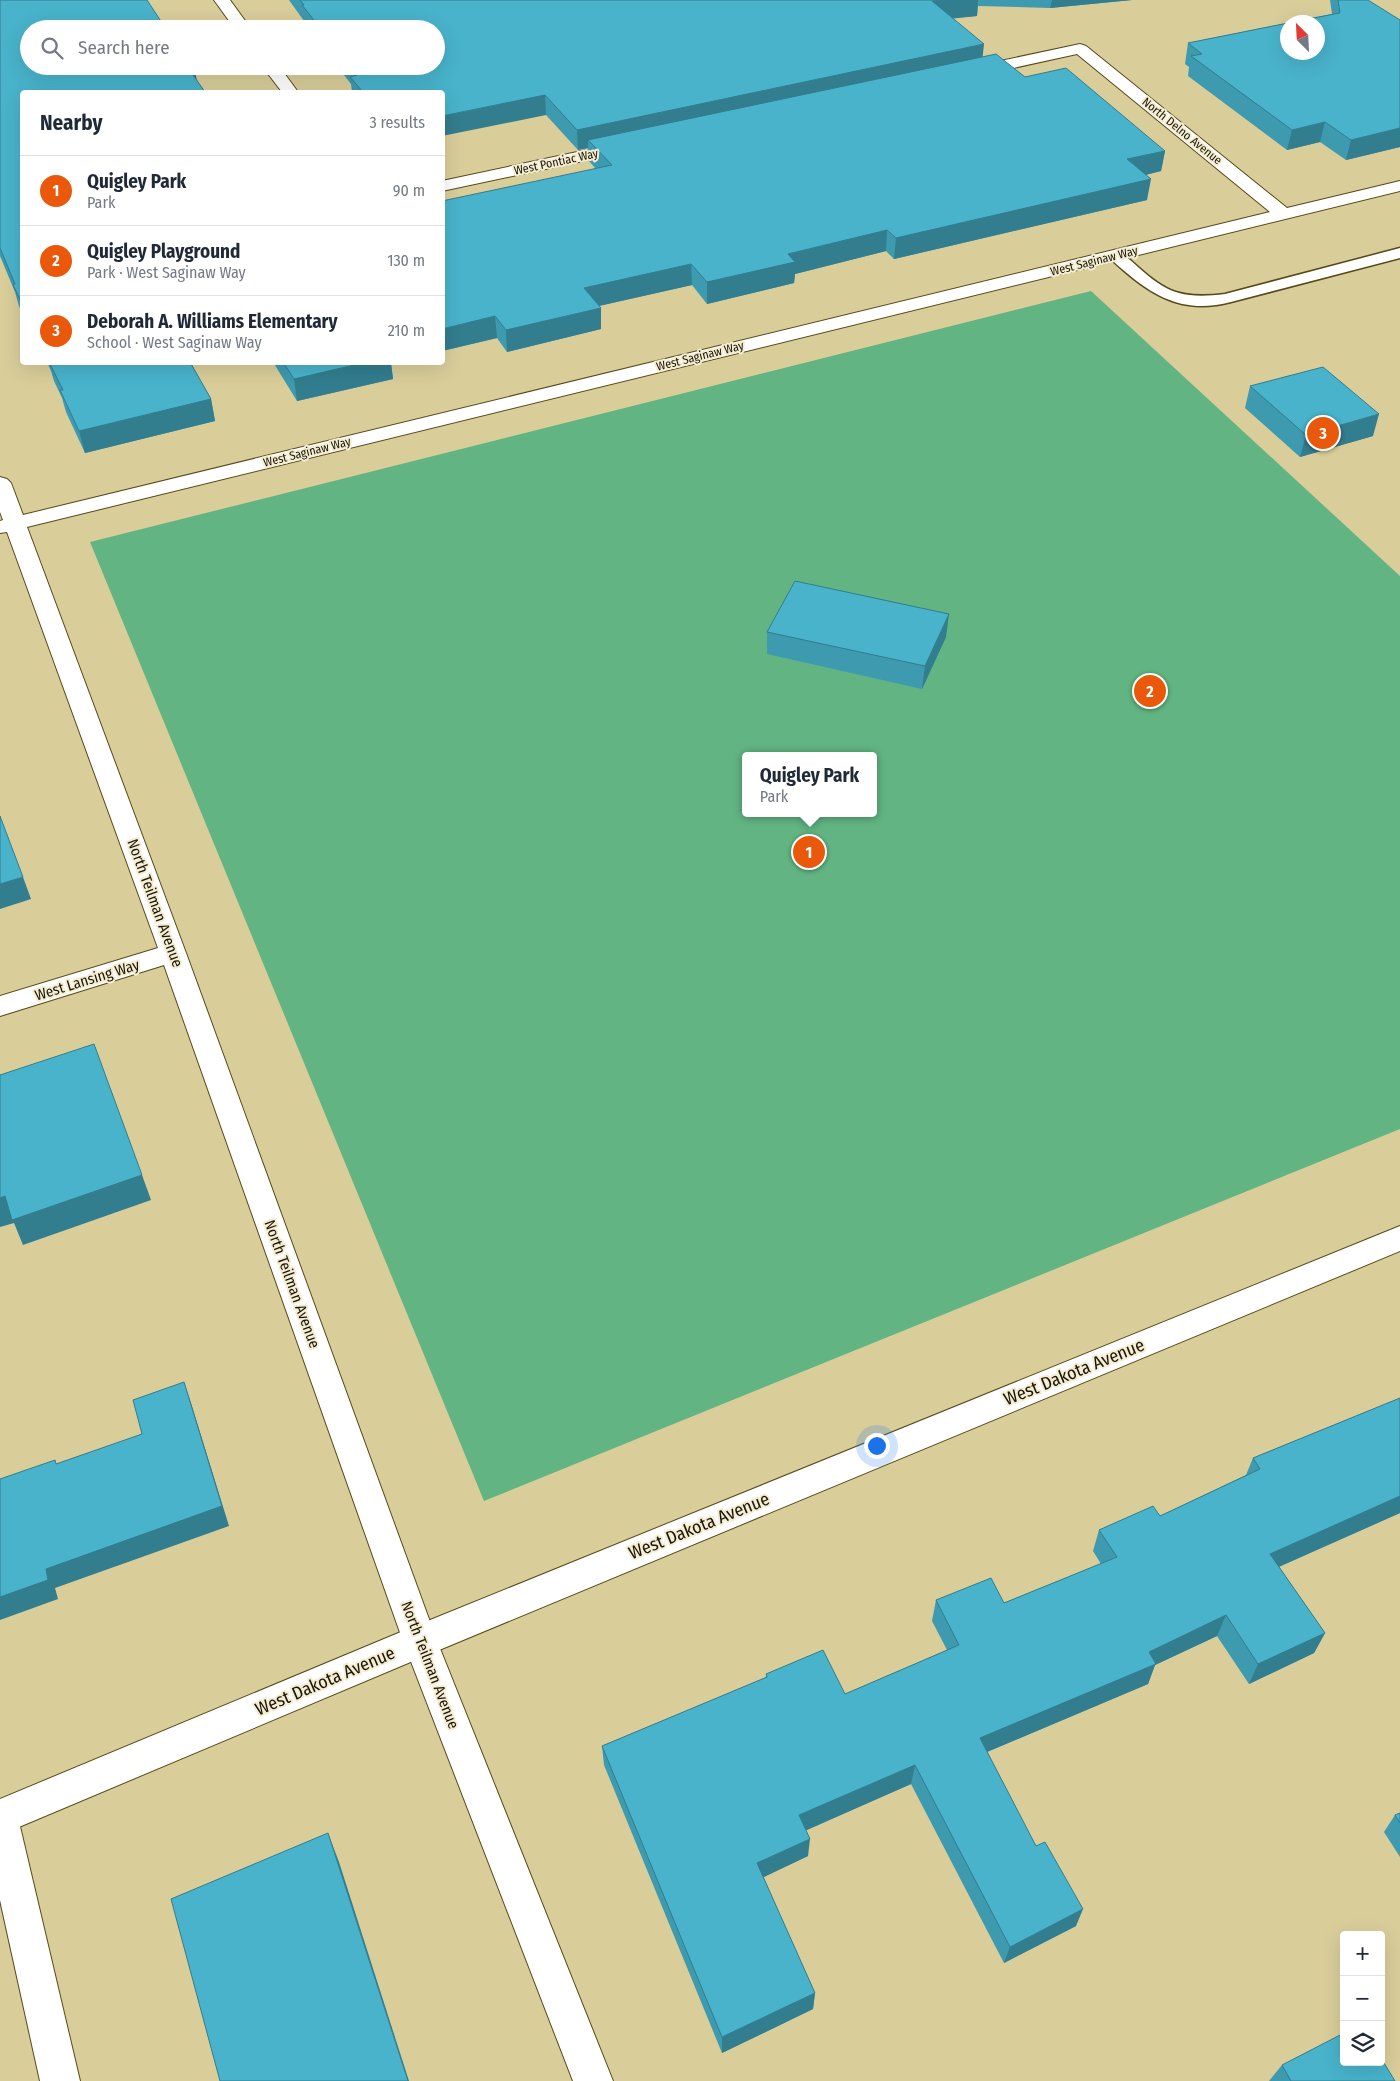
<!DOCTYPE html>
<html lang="en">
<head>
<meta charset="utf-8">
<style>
  :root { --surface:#fff; --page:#f6f6f7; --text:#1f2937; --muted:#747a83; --line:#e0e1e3; --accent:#ea580c }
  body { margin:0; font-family:"Fira Sans Condensed",sans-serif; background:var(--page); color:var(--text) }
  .controls { position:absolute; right:15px; bottom:15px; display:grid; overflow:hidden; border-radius:5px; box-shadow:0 5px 20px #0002 }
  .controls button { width:45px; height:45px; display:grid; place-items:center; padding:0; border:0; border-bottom:1px solid var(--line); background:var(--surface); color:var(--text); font:25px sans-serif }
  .compass { position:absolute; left:1280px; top:15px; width:45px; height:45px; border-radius:50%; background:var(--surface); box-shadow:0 5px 20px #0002; rotate:336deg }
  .you { position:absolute; left:876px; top:1445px; width:18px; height:18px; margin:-12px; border:4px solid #fff; border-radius:50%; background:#1a73e8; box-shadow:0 0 0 8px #1a73e833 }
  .badge { display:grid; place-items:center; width:32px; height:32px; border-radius:50%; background:var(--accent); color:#fff; font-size:16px; font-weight:700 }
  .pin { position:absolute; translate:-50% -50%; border:2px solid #fff; box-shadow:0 1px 5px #0006 }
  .popup { position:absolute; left:742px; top:752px; width:135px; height:65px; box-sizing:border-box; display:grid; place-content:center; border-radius:5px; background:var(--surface); filter:drop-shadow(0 1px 4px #0005); font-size:16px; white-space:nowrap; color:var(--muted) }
  .popup b { font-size:19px; color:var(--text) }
  .popup::after { content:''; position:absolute; left:50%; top:100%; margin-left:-10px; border:10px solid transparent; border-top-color:var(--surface) }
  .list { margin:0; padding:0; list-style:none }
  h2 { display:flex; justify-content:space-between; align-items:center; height:65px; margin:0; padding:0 20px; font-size:21px }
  h2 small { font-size:16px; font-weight:400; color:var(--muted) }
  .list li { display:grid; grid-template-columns:32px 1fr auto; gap:15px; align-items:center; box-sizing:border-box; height:70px; padding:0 20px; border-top:1px solid var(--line) }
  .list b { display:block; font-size:19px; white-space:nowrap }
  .list p { margin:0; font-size:16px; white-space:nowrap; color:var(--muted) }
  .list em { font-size:16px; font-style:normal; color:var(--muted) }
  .icon { flex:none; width:28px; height:28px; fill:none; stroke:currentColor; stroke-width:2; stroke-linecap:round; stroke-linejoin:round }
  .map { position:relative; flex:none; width:1400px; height:2081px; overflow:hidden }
  .search { position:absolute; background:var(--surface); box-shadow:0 5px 20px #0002; left:20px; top:20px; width:425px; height:55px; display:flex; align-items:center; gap:12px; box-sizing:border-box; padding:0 18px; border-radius:28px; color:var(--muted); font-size:19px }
  .panel { position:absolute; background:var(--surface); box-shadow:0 5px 20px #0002; left:20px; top:90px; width:425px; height:275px; border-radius:5px }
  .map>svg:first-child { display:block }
  .green { fill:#62b583; fill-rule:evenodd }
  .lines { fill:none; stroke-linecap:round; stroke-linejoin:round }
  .lane-casing { stroke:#564a1a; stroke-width:3 }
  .street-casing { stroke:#564a1a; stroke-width:2 }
  .secondary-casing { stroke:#564a1a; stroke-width:2 }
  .lane { fill:#fff; fill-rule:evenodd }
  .street { fill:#fff; fill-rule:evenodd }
  .secondary { fill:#fff; fill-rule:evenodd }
  .wall { fill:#3e9aaf }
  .shaded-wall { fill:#327d8e }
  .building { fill:#48b3cb; stroke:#327d8e }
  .labels { text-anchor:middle; stroke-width:4; stroke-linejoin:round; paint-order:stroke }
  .far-street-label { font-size:12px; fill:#1a1503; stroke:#f4edd4 }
  .street-label { font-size:15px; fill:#1a1503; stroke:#f4edd4 }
  .near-street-label { font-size:18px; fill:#1a1503; stroke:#f4edd4 }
</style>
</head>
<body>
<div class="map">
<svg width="1400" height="2081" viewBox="0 0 1400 2081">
  <rect width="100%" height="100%" fill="#d9cd9a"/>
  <path class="green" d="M1091,291L1400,576V1129L484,1501L90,542ZM745,756H873V813H745Z"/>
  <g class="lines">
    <defs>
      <path id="lane" d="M1400,248V258L1231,302C1190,313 1160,301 1128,274C1121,268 1113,262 1108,255L1111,252H1121C1160,286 1170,301 1225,294Z"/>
      <g id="street">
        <polygon points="214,0 230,0 251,29 235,29"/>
        <polygon points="1080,44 1086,46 1287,208 1400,181 1400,191 27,527 186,953 437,1641 613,2081 573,2081 403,1641 164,965 0,1016 0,996 158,948 7,532 0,533 0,521 3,520 0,512 0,477 7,479 11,483 23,515 1270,212 1077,54 972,77 966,75 964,72 966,69 972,67"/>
        <polygon points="262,66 279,66 298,92 282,92"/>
        <polygon points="624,142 630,143 633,147 630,151 442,191 442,181"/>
        <polygon points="0,1800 13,1805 18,1818 80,2081 40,2081 0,1900"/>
      </g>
      <polygon id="secondary" points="1400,1226 1400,1251 432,1653 0,1835 0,1799 408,1629"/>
    </defs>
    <use href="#lane" class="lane-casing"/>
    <use href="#street" class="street-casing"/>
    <use href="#secondary" class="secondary-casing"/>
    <use href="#lane" class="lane"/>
    <use href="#street" class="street"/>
    <use href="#secondary" class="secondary"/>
  </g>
  <g class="wall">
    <polygon points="0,0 22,92 22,313 19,306 15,292 0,256"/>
    <polygon points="289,0 1132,0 1050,8 978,6 977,16 953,18 982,57 1025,77 1165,151 1161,171 1146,175 1147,200 894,259 886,251 795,274 794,283 707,304 692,285 599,306 601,329 507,352 497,338 442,351 596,169 589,161 588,148 578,150 546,115 442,92 352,92 351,84 337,66 436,66 436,29 308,29 304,24 304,21"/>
    <polygon points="1330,0 1338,0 1400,20 1400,147 1346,160 1320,142 1287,150 1188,76 1189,67 1185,64 1188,43 1332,14"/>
    <polygon points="47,362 190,362 211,399 215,421 85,453 66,412 62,398 54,381 51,371"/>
    <polygon points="273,362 395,362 391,363 393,379 297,401"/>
    <polygon points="1250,386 1373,436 1300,457 1245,408"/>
    <polygon points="767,632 946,637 922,689 767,654"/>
    <polygon points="1400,1398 1400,1513 1279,1567 1325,1633 1314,1653 1249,1684 1217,1636 1155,1665 1148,1684 987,1752 1076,1926 1004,1963 911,1784 806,1830 808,1856 763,1877 815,1993 813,2009 722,2053 604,1765 602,1746 766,1678 766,1674 845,1694 947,1650 932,1621 936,1600 1004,1603 1101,1564 1093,1551 1099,1530 1160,1516 1246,1475 1253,1458"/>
    <polygon points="1400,1813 1400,1857 1384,1832 1395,1815"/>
    <polygon points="1282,2065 1395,2081 1269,2081"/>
  </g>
  <g class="shaded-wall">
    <polygon points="944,0 978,0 977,16 930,21 932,1"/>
    <polygon points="1052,0 1132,0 1050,8"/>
    <polygon points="984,44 982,63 588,140 588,148 578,150 577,130"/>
    <polygon points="195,71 199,91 191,72"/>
    <polygon points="545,95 546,115 442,136 442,116"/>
    <polygon points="1325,122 1320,142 1287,150 1292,130"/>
    <polygon points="1400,128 1400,147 1346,160 1351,140"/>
    <polygon points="1165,151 1161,171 1124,180 1127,159"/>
    <polygon points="1151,179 1147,200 894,259 896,238"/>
    <polygon points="887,230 886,251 795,274 794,283 707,304 707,282 788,254"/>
    <polygon points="691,264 692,285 585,309 584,288"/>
    <polygon points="601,308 601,329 507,352 506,330"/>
    <polygon points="495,316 497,338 442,351 442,329"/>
    <polygon points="367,362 395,362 391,363 393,379 297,401 294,379"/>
    <polygon points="211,399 215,421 85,453 79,431"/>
    <polygon points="1379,414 1373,436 1300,457 1306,435"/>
    <polygon points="949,614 946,637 922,689 925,666"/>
    <polygon points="23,877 31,899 0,909 0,884"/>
    <polygon points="142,1175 151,1200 23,1245 14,1223 0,1227 0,1198 5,1196"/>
    <polygon points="184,1382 191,1403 229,1526 55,1588 58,1599 0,1620 0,1597 46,1569"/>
    <polygon points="1400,1496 1400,1513 1260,1575 1270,1554"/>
    <polygon points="1226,1615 1217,1636 1155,1665 1148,1684 975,1757 980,1738 1149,1652"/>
    <polygon points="1325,1633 1314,1653 1249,1684 1258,1664"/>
    <polygon points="915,1765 911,1784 798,1834 799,1815"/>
    <polygon points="328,1833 339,1862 409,2081 408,2081"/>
    <polygon points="810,1839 808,1856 756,1881 757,1863"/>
    <polygon points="1083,1909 1076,1926 1004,1963 1010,1947"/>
    <polygon points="815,1993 813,2009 722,2053 722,2037"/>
  </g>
  <g class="building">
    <polygon points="0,0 147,0 166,29 29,29 29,66 192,66 195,71 191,72 205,92 22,92 22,303 13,285 15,284 0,248"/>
    <polygon points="300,0 944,0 932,1 984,44 577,130 545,95 442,116 442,92 363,92 350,77 357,75 350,66 436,66 436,29 321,29 302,5 304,5"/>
    <polygon points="1338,0 1368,0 1400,20 1400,128 1351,140 1325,122 1292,130 1191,56 1202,54 1188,43 1288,23 1288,52 1318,52 1318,22 1292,22 1340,13"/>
    <polygon points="996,54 1025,77 1066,68 1165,151 1127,159 1151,179 896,238 887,230 788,254 795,262 707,282 691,264 584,288 601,308 506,330 495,316 442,329 442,201 612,165 588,140"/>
    <polygon points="49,362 190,362 211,399 79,431 60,390 63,390"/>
    <polygon points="283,362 367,362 294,379"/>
    <polygon points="1323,367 1379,414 1306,435 1250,386"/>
    <polygon points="795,581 949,614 925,666 767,632"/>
    <polygon points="0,816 23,877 0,884"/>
    <polygon points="94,1044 142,1175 12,1220 5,1196 0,1198 0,1075"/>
    <polygon points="184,1382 222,1506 46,1569 48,1580 0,1597 0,1479 55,1460 56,1464 142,1434 133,1400"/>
    <polygon points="1400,1398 1400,1496 1270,1554 1325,1633 1258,1664 1226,1615 1149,1652 1156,1664 980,1738 1036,1846 1045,1842 1083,1909 1010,1947 915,1765 799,1815 810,1839 757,1863 815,1993 722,2037 602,1746 767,1677 766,1674 823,1650 845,1694 959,1645 936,1600 991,1578 1004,1603 1117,1557 1099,1530 1153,1506 1160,1516 1260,1469 1253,1458"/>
    <polygon points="1400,1813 1400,1823 1395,1815"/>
    <polygon points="328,1833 408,2081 220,2081 171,1899"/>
    <polygon points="1344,2033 1344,2062 1381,2062 1381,2058 1395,2081 1291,2081 1282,2065"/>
  </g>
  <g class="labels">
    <g class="far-street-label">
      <text transform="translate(1182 131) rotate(39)" y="4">North Delno Avenue</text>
      <text transform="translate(556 162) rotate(-12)" y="4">West Pontiac Way</text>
      <text transform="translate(1094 261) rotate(-14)" y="4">West Saginaw Way</text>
      <text transform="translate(700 356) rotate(-14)" y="4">West Saginaw Way</text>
      <text transform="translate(307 452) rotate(-14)" y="4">West Saginaw Way</text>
    </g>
    <g class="street-label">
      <text transform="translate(155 903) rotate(70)" y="5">North Teilman Avenue</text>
      <text transform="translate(87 980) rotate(-17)" y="5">West Lansing Way</text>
      <text transform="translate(292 1284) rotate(70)" y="5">North Teilman Avenue</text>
      <text transform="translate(430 1665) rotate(69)" y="5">North Teilman Avenue</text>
    </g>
    <g class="near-street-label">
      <text transform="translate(1074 1372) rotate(-22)" y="6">West Dakota Avenue</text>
      <text transform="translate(699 1526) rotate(-22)" y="6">West Dakota Avenue</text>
      <text transform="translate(325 1681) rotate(-23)" y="6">West Dakota Avenue</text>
    </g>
  </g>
</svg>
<div class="controls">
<button>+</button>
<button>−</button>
<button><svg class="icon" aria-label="layers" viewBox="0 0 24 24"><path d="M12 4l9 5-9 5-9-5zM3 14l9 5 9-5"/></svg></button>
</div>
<svg class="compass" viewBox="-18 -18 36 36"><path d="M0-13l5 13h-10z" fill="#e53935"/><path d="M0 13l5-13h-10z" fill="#747a83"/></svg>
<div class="you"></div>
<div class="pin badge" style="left:809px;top:852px">1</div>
<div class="popup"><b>Quigley Park</b>Park</div>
<div class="pin badge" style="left:1150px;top:691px">2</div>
<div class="pin badge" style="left:1323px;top:433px">3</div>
<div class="search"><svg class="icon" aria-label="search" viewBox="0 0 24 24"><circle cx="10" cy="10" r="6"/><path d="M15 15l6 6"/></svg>Search here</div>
<section class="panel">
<h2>Nearby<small>3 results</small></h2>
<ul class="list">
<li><span class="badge">1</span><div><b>Quigley Park</b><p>Park</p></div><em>90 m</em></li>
<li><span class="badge">2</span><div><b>Quigley Playground</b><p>Park · West Saginaw Way</p></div><em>130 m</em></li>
<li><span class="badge">3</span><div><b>Deborah A. Williams Elementary</b><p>School · West Saginaw Way</p></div><em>210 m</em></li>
</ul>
</section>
</div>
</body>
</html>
